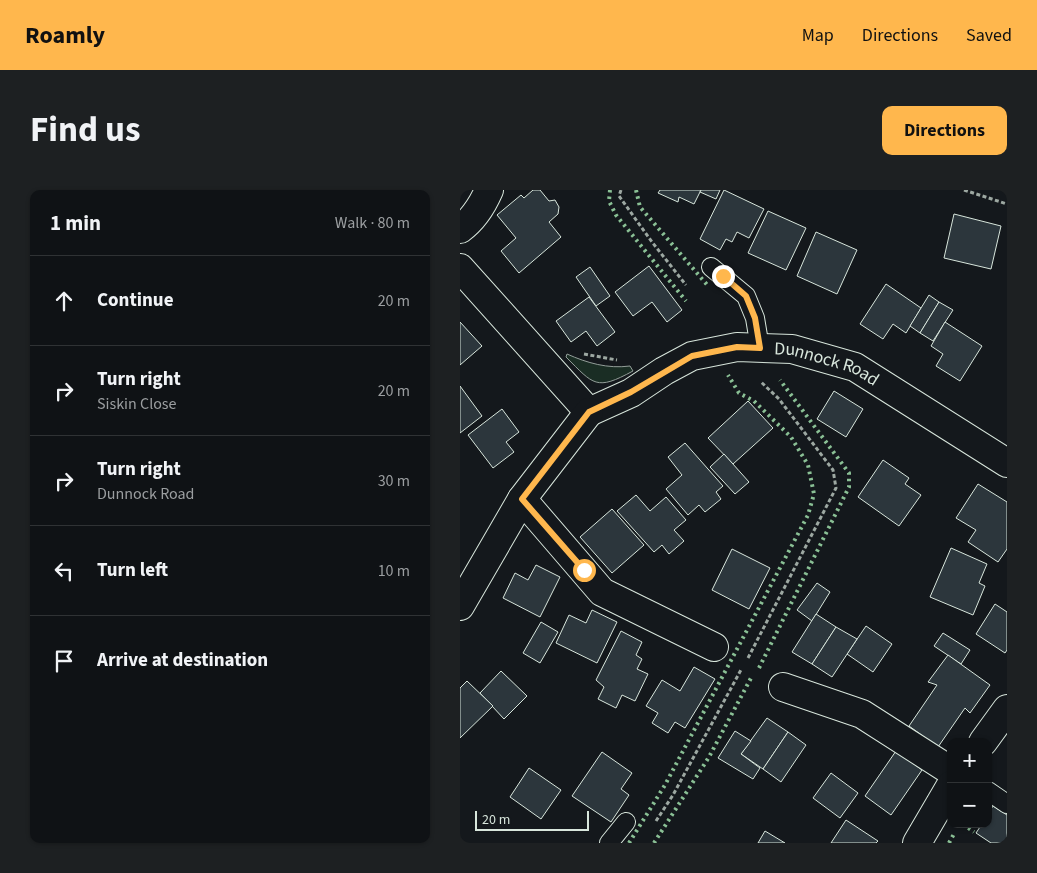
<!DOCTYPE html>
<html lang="en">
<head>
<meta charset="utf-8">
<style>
  :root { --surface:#0f1215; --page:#1d2022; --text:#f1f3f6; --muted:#9b9ea0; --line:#2f3234; --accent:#ffb74d }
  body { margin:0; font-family:"Source Sans 3",sans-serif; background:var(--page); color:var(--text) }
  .controls { position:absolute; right:15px; bottom:15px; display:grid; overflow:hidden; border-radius:10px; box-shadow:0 1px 4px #0004 }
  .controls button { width:45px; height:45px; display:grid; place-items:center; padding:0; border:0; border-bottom:1px solid var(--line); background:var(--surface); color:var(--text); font:25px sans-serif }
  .scale { position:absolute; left:15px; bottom:12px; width:114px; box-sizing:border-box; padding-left:5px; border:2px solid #d8e6dc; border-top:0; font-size:14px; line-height:18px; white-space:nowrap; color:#d8e6dc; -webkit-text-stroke:4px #14181c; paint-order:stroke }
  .stop { position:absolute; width:15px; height:15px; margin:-11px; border:4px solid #ffb74d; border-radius:50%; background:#fff }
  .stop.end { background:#ffb74d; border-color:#fff; box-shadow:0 1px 5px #0008 }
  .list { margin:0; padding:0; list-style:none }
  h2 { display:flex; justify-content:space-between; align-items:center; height:65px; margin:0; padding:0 20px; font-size:21px }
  h2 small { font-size:16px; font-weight:400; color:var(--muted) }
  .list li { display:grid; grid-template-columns:32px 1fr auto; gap:15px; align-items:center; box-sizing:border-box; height:90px; padding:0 20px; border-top:1px solid var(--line) }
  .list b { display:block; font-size:19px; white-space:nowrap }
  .list p { margin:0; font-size:16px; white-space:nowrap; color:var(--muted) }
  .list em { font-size:16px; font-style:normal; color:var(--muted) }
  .icon { flex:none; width:28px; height:28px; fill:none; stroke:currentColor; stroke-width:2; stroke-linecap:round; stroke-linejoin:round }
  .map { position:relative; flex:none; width:547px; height:653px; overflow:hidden; border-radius:10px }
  header { display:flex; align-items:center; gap:30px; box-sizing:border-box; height:70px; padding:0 25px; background:var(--accent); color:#111 }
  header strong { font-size:24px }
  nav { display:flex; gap:28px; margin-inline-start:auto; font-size:18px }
  .intro { display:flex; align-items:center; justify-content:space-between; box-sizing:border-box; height:120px; padding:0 30px }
  h1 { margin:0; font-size:35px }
  .button { padding:12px 22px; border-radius:10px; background:var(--accent); color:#111; font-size:18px; font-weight:700 }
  main { display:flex; gap:30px; padding:0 30px }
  aside { flex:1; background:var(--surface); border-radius:10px; box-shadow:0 1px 4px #0004 }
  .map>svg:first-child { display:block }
  .green { fill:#1a2d24; stroke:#939e99 }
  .building { fill:#2c363c; stroke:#d8e6dc }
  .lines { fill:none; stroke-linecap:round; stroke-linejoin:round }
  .service-casing { stroke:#d8e6dc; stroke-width:20 }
  .minor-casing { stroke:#d8e6dc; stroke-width:30 }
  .path { stroke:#9da8a2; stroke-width:3; stroke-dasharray:4 2.5; stroke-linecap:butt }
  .service { stroke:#14181c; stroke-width:18 }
  .minor { stroke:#14181c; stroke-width:28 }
  .hedge { stroke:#8ac095; stroke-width:4; stroke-dasharray:2.5 4; stroke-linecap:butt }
  .route { stroke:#ffb74d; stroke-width:6 }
  .labels { text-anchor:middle; stroke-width:4; stroke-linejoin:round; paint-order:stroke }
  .street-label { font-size:18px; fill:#d8e6dc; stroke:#14181c }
</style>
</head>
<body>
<header>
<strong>Roamly</strong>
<nav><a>Map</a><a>Directions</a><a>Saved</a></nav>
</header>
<div class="intro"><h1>Find us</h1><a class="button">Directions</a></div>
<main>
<aside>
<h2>1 min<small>Walk · 80 m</small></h2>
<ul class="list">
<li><svg class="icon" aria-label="ahead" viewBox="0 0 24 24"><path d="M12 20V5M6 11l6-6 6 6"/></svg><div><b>Continue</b></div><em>20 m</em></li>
<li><svg class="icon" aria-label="right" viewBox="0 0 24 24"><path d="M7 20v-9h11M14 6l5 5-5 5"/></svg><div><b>Turn right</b><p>Siskin Close</p></div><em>20 m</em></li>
<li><svg class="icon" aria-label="right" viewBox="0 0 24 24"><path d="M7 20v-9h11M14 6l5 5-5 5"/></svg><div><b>Turn right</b><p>Dunnock Road</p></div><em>30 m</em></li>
<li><svg class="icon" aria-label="left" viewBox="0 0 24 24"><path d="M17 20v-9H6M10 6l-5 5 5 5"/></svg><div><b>Turn left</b></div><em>10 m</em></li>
<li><svg class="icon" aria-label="arrive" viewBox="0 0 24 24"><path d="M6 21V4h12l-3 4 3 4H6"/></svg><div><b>Arrive at destination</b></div></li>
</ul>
</aside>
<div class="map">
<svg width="547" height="653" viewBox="0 0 547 653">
  <rect width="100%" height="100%" fill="#14181c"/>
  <path class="green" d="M107,164C127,173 148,179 170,176L173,181C136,201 134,195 106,167Z"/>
  <g class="building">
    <polygon points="73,0 80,0 89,11 95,10 99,17 98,24 89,32 101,47 59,83 41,61 56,48 37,25 61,5 64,8"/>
    <polygon points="200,0 241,0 234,14 219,7 218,12 198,3"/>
    <polygon points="241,0 260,0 256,9 240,2"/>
    <polygon points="264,0 304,19 289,48 277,42 272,52 266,49 260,60 240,49"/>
    <polygon points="308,21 346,38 326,80 288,63"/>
    <polygon points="494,24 541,36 531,79 484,68"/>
    <polygon points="356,42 397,60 377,104 337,86"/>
    <polygon points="189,76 222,120 207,132 192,112 173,126 155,102"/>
    <polygon points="130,77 150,106 136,116 116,87"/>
    <polygon points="426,94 461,118 446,143 433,134 423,149 400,134"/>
    <polygon points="469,105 479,112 460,143 450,136"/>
    <polygon points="129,107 155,142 137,156 126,141 111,152 96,131"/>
    <polygon points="479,112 493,120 473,151 460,143"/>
    <polygon points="0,132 22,156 0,175"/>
    <polygon points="485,132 522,156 500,191 476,176 483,164 471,156"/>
    <polygon points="0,196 22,226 0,243"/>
    <polygon points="374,201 403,219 386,247 357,229"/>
    <polygon points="288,211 313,238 273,274 248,248"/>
    <polygon points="42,219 59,242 46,252 54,262 33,278 8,245"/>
    <polygon points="225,253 263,296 256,302 261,309 245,322 239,315 228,325 206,299 222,285 208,267"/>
    <polygon points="264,264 289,292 275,304 250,277"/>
    <polygon points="423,270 449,288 445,294 461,305 439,336 398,307"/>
    <polygon points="518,294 547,312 547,359 538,372 508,352 516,340 496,328"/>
    <polygon points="176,305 190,321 206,307 226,330 214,340 224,351 209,364 202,355 194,362 157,321"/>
    <polygon points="152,319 184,355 152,383 120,347"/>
    <polygon points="491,358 527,374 519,393 525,396 513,425 470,407"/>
    <polygon points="272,359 310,378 289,419 252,400"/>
    <polygon points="76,375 100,387 80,427 43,408 55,383 68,390"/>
    <polygon points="357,393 370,402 352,431 337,420"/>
    <polygon points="535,414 547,422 547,460 545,463 516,444"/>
    <polygon points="132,420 157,432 137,473 96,453 109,425 126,433"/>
    <polygon points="356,424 376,437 352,474 332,462"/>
    <polygon points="81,432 98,442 80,473 63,463"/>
    <polygon points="406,436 432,454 413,482 387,464"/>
    <polygon points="376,437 397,449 372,487 352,474"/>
    <polygon points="161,441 182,452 176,465 182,469 177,479 188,484 175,511 162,505 156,518 138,509 144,497 136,490"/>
    <polygon points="483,443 510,460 501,474 474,456"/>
    <polygon points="488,465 530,495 510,523 505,518 478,557 449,536 477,495 468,492"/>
    <polygon points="234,477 255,489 225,538 215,532 208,543 192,533 198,523 186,516 202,490 220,501"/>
    <polygon points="41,481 67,506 44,529 20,503"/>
    <polygon points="7,491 33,516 0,548 0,498"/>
    <polygon points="307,528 328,542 303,579 281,564"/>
    <polygon points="275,541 291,551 281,564 300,578 293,589 258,568"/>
    <polygon points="328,542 346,555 321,592 303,579"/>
    <polygon points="436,561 462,580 431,625 405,606"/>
    <polygon points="142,562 172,583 161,599 169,605 151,632 112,606"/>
    <polygon points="69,578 101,600 81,629 50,607"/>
    <polygon points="371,583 398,603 380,628 353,608"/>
    <polygon points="533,616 547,625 547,653 531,653 516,643 522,634 528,634 528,624"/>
    <polygon points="386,630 418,651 416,653 371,653"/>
    <polygon points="305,641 325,653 298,653"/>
  </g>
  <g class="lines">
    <defs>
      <g id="service">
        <polyline points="251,77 286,106 295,128 300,158"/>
        <polyline points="528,601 547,614"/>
        <polyline points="149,653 166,632"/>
      </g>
      <g id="minor">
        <path d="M0,39C14,29 22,16 29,0"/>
        <path id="s1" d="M0,78L129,222L171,203L204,181L232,166L277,157L332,159L395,177L547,273"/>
        <polyline points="62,309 142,402 254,457"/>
        <polyline points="0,416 62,309 129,222"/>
        <polyline points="323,497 402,524 491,581"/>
        <polyline points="523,552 547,519"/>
        <polyline points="457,653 491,595"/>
      </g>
    </defs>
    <use href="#service" class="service-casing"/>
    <use href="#minor" class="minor-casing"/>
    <g class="path">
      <polyline points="161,0 159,6 192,52 226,95"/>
      <polyline points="504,0 547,14"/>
      <polyline points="124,164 157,170"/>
      <polyline points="288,468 376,298 373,280 319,209 301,192"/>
      <polyline points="196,631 213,605 282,478"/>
    </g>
    <use href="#service" class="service"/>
    <use href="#minor" class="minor"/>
    <g class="hedge">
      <polyline points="150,0 149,11 156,25 226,111"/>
      <polyline points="176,0 180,17 249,97"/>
      <polyline points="299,478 389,297 389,283 320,190"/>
      <polyline points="528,617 530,618"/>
      <polyline points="503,634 514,642"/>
      <polyline points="169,653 205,595 348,325 354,304 348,275 331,247 294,211 279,203 268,185"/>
      <polyline points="194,653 249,567 291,488"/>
      <polyline points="489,653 495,642"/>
    </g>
  </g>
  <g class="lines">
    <polyline class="route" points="124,380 62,309 129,222 171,202 232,166 277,157 300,158 295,128 286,106 263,86"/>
  </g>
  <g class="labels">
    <g class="street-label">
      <text dy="6" stroke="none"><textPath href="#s1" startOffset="449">Dunnock Road</textPath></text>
    </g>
  </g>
</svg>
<div class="controls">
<button>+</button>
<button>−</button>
</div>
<div class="scale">20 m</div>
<div class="stop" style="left:124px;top:380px"></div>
<div class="stop end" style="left:263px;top:86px"></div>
</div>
</main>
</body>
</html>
